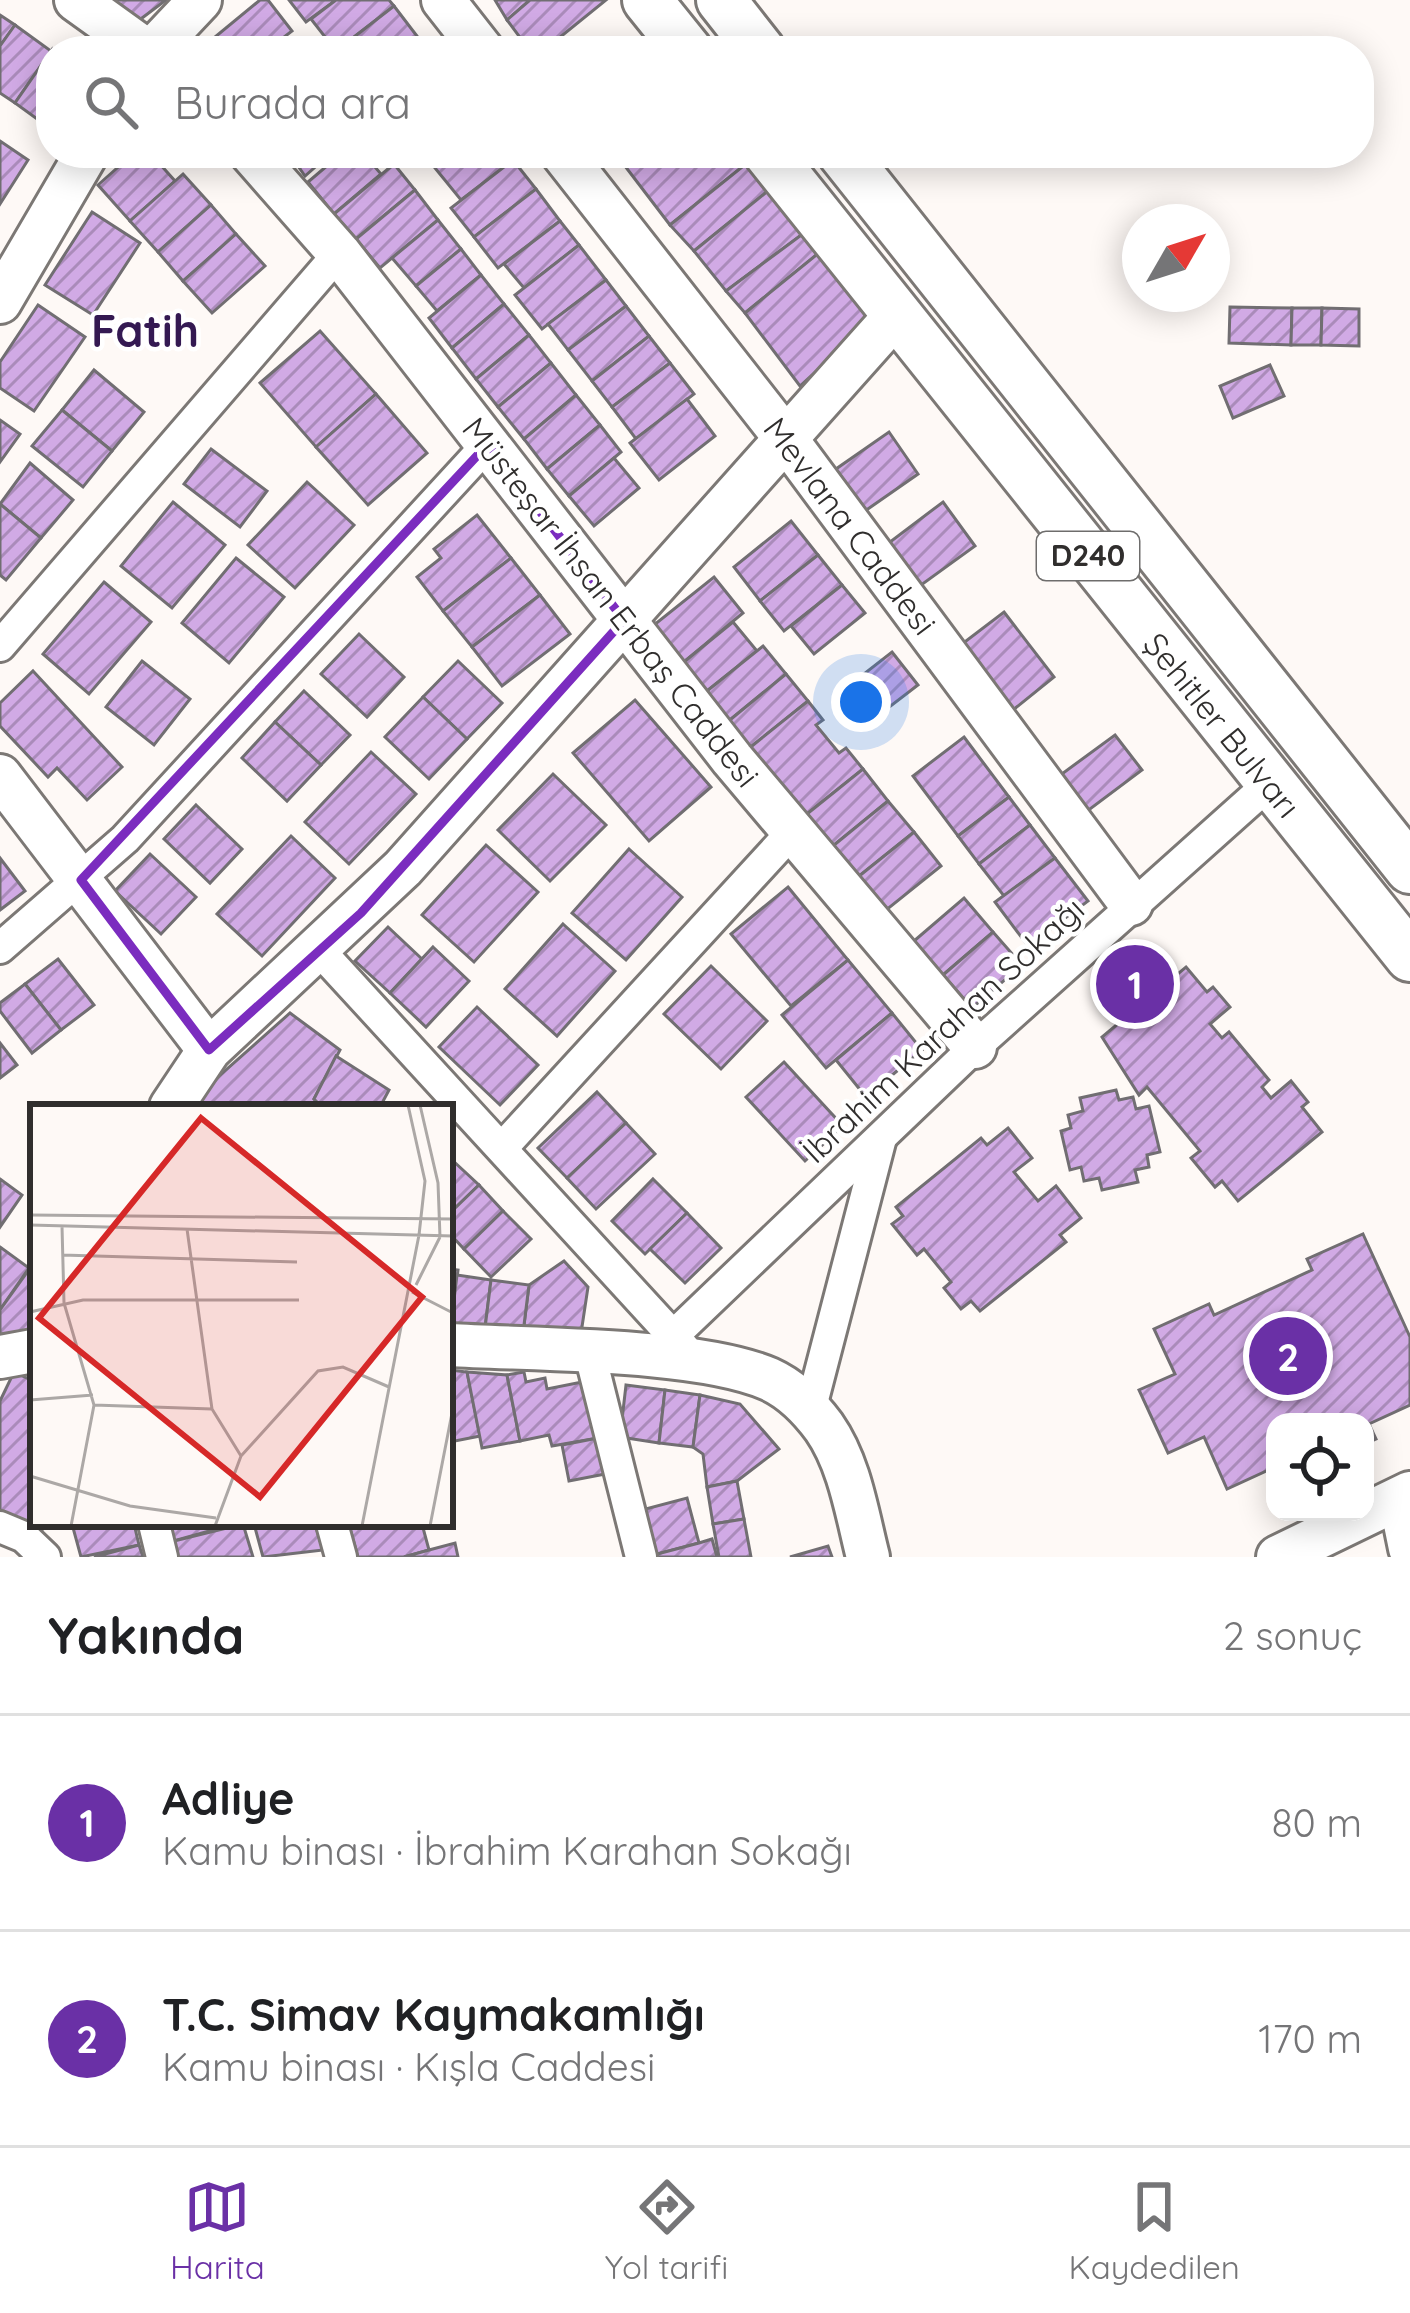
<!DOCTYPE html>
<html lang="tr">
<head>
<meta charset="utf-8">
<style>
  :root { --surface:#fff; --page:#f2f2f2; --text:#202124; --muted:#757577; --line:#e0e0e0; --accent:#6a30a6 }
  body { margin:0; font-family:Quicksand,sans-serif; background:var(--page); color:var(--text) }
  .controls { position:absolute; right:36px; bottom:36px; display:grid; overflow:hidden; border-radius:24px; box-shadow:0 6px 30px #0003 }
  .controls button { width:108px; height:108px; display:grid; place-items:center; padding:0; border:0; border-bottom:3px solid var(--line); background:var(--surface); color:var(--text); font:60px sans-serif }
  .compass { position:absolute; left:1122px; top:204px; width:108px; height:108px; border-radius:50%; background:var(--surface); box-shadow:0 6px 30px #0003; rotate:51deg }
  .you { position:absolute; left:861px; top:702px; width:42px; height:42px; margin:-30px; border:9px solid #fff; border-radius:50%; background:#1a73e8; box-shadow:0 0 0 18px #1a73e833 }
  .badge { display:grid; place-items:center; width:78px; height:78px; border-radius:50%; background:var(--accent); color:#fff; font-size:39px; font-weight:700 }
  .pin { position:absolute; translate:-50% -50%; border:6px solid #fff; box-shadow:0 3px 12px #0006 }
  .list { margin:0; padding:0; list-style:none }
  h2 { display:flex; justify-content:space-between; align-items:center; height:156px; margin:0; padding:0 48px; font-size:51px }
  h2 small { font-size:39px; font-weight:400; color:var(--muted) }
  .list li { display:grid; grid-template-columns:78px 1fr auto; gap:36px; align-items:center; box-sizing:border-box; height:216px; padding:0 48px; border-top:3px solid var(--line) }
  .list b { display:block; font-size:45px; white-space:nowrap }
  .list p { margin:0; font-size:39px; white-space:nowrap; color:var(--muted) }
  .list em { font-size:39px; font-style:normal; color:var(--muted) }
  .icon { flex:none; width:66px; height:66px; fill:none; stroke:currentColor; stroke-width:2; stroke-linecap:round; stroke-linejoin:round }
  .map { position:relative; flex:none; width:1410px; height:1557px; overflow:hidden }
  .search { position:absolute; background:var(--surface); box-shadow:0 6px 30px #0003; left:36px; right:36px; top:36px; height:132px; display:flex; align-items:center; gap:30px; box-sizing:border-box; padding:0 42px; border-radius:48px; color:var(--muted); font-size:45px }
  .sheet { height:588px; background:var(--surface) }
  nav { display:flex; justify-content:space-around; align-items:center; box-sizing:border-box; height:168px; border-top:3px solid var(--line); background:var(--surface); font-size:33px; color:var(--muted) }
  nav a { display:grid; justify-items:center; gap:6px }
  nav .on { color:var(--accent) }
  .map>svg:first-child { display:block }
  .building { fill:url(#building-hatch); stroke:#716e72; stroke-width:3 }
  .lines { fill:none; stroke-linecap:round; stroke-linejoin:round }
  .street-casing { stroke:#7c7875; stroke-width:36 }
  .secondary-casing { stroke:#7c7875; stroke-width:48 }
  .primary-casing { stroke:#7c7875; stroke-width:54 }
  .street { stroke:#fff; stroke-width:30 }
  .secondary { stroke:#fff; stroke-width:42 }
  .primary { stroke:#fff; stroke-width:48 }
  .marked { fill:none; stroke:#7b2cbf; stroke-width:9; stroke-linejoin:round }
  .labels { text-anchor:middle; stroke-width:9; stroke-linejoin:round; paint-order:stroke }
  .shield { fill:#fff; stroke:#6e6d6c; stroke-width:3 }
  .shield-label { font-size:30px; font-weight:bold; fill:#302e2d }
  .street-label { font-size:33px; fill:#302e2d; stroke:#fff }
  .district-label { font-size:45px; font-weight:bold; fill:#341952; stroke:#fff }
  .inset-road { fill:none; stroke:#aca8a6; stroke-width:3 }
  .view { fill:#d62828; fill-opacity:0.15; stroke:#d62828; stroke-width:6 }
  .inset-edge { fill:none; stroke:#302e2d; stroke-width:6 }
</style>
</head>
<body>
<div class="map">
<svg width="1410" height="1557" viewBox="0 0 1410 1557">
  <defs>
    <pattern id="building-hatch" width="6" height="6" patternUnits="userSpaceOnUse" patternTransform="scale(3)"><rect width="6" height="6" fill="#d1aae5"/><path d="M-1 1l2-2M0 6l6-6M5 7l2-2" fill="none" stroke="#aa8bba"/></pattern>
  </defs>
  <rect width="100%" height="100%" fill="#fef9f6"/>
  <g class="building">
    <polygon points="110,0 166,0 138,21"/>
    <polygon points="260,0 268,0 292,31 266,51 198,51"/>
    <polygon points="289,0 336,0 306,22"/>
    <polygon points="336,0 389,0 394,6 336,51 311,19"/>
    <polygon points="495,0 530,0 507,20"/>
    <polygon points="530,0 606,0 543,51 530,51 507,20"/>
    <polygon points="394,6 420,40 406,51 336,51"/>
    <polygon points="0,15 15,25 0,46"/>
    <polygon points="15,25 51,51 15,103 0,93 0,46"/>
    <polygon points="51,51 51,129 15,103"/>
    <polygon points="0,141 28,160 0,204"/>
    <polygon points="134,153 150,153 175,181 130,221 98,185"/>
    <polygon points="289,153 331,153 305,176"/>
    <polygon points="342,153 363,153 381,174 334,214 308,182"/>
    <polygon points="454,153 507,153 513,160 461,200 435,168"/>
    <polygon points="615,153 739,153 747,163 670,225"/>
    <polygon points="513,160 536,189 474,237 451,208"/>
    <polygon points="747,163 769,190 694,251 670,225"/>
    <polygon points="394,164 415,190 356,239 334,214"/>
    <polygon points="183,174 211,205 158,252 130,221"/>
    <polygon points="536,189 560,221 498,268 474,237"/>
    <polygon points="415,190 438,220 380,268 356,239"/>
    <polygon points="769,190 804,233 726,291 694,251"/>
    <polygon points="211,205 236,234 183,281 158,252"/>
    <polygon points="92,212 140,243 93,315 45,285"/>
    <polygon points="438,220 461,249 416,286 392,258"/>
    <polygon points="560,221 579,245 524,288 504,264"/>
    <polygon points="804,233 820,252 745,313 726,291"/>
    <polygon points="236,234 265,266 212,313 183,281"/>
    <polygon points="579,245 606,280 542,329 515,295"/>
    <polygon points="461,249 481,275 437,311 416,286"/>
    <polygon points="820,252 872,320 800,386 745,313"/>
    <polygon points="481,275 504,304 452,348 429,318"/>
    <polygon points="606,280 626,306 568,350 548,324"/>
    <polygon points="504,304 529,335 476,379 452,348"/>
    <polygon points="38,305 85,337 34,411 0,388 0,362"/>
    <polygon points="626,306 649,336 592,381 568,350"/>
    <polygon points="1230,307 1292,308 1291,345 1229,343"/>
    <polygon points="1292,308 1322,308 1321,345 1291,345"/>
    <polygon points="1322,308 1359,309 1359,346 1321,345"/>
    <polygon points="320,331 376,394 316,447 260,383"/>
    <polygon points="529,335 551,363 498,407 476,379"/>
    <polygon points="649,336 670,363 612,407 592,381"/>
    <polygon points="551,363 576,395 524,439 498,407"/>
    <polygon points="670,363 694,394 636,439 612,407"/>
    <polygon points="1270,365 1284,396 1233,418 1220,386"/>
    <polygon points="94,370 144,412 112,451 62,410"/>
    <polygon points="376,394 427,453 368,505 316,447"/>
    <polygon points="576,395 600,425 547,469 524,439"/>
    <polygon points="687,399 715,436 659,480 630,443"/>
    <polygon points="62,410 112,451 83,487 32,446"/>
    <polygon points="0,420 20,434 0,462"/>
    <polygon points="600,425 621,452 569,496 547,469"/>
    <polygon points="889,432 918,474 865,511 836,469"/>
    <polygon points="211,449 267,491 240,527 184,484"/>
    <polygon points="614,458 639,488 594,526 569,496"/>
    <polygon points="30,463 73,500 41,538 0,504"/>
    <polygon points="307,482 354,525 295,588 248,545"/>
    <polygon points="173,502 225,545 172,608 121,566"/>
    <polygon points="943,502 975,546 917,588 886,545"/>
    <polygon points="0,504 41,538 6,580 0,575"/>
    <polygon points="477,515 511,558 443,611 417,577 441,558 434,549"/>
    <polygon points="791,521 818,555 760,601 734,567"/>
    <polygon points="818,555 842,585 784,631 760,601"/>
    <polygon points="236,558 284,597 229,663 182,623"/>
    <polygon points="511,558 540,595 472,647 443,611"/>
    <polygon points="714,577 743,613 679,666 649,629"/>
    <polygon points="104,582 151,622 89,694 43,654"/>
    <polygon points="842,585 865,613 814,654 791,626"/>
    <polygon points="540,595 570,634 502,686 472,647"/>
    <polygon points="1004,612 1054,677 1013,710 962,644"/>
    <polygon points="733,622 757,651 702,695 679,666"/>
    <polygon points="359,634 404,677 367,717 321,674"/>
    <polygon points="763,646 786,674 725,724 702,695"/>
    <polygon points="892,652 918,685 862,728 837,695"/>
    <polygon points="142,661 190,699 154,745 106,707"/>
    <polygon points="458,661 502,703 467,739 423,697"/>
    <polygon points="33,671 122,767 87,800 57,768 48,777 0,726 0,703"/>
    <polygon points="786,674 808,701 747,750 725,724"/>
    <polygon points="304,691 350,735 321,765 275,722"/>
    <polygon points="423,697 467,739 429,779 385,737"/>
    <polygon points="635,700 711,787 649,841 573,753"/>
    <polygon points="808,701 823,720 816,725 839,753 846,748 863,769 802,818 747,750"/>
    <polygon points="275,722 321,765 287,801 242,758"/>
    <polygon points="1115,735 1142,770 1082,815 1055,779"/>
    <polygon points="964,737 1009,797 958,836 913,776"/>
    <polygon points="371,752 416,794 349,864 305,822"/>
    <polygon points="863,769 888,801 828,850 802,818"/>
    <polygon points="553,774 606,825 550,881 498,830"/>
    <polygon points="1009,797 1030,825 979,864 958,836"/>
    <polygon points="888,801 914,832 853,881 828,850"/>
    <polygon points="196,805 242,849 210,883 164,839"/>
    <polygon points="1030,825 1055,858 1004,896 979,864"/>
    <polygon points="914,832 941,866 880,915 853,881"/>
    <polygon points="291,836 335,878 262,956 217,914"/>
    <polygon points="486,845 538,892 474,962 422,915"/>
    <polygon points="629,849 682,897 626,960 572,913"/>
    <polygon points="150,854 196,897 161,934 115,891"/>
    <polygon points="0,858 25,891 0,910"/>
    <polygon points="1055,858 1088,901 1028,946 995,902"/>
    <polygon points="788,887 848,960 791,1006 731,934"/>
    <polygon points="964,898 993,932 943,975 914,941"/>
    <polygon points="563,924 615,971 557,1036 505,989"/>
    <polygon points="388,927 422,959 390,993 355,961"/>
    <polygon points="993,932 1022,965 972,1008 943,975"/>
    <polygon points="433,947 469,981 426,1027 390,993"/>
    <polygon points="58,959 94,1005 61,1030 25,984"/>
    <polygon points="848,960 892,1013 826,1068 782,1015"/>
    <polygon points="711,966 767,1021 721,1069 664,1014"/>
    <polygon points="1186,967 1207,992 1213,987 1230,1007 1210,1024 1222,1038 1229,1032 1269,1080 1262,1087 1271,1098 1291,1081 1308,1102 1302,1107 1322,1132 1238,1201 1222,1181 1215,1187 1191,1158 1200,1151 1147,1087 1139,1095 1102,1037"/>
    <polygon points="25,984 61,1030 32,1053 0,1011 0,1003"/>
    <polygon points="477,1007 538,1065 500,1105 439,1047"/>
    <polygon points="290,1013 340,1050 314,1099 322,1107 198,1107 209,1085"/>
    <polygon points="892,1013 922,1050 866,1097 836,1060"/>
    <polygon points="0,1043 17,1065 0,1078"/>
    <polygon points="336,1056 389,1090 380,1107 322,1107 314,1099"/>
    <polygon points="784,1062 843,1126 805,1161 746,1097"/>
    <polygon points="1116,1090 1119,1100 1133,1097 1136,1109 1149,1106 1160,1152 1147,1155 1149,1167 1135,1170 1138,1182 1102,1190 1099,1178 1084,1181 1081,1167 1070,1170 1061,1131 1071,1128 1068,1115 1083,1111 1080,1098"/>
    <polygon points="597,1092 626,1123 567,1178 538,1148"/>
    <polygon points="626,1123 655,1154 596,1209 567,1178"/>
    <polygon points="1008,1128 1032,1158 1014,1172 1038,1201 1056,1186 1081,1218 1060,1235 1066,1242 980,1311 971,1301 961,1309 944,1288 951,1282 924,1249 917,1255 892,1224 903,1216 896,1207 981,1138 987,1145"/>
    <polygon points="450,1158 479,1185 450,1213"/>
    <polygon points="0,1179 22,1195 0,1227"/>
    <polygon points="653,1179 687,1213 645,1254 612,1221"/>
    <polygon points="479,1185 503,1211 464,1249 450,1234 450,1213"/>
    <polygon points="503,1211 531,1239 491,1277 464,1249"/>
    <polygon points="687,1213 721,1248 685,1283 650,1249"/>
    <polygon points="1363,1234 1410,1337 1410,1405 1369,1424 1376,1439 1365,1444 1365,1422 1275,1422 1275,1467 1227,1489 1204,1437 1168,1453 1139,1390 1175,1374 1154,1329 1209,1304 1214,1315 1312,1270 1307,1259"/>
    <polygon points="0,1247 29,1268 0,1310"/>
    <polygon points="564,1261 588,1287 580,1340 523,1333 529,1285"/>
    <polygon points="33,1264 33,1339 0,1341 0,1310"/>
    <polygon points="450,1269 458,1270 451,1324 450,1323"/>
    <polygon points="457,1275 491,1280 485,1328 451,1324"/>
    <polygon points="491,1280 529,1285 523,1333 485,1328"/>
    <polygon points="450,1370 467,1372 480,1436 450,1442"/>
    <polygon points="14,1372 33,1381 33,1524 45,1524 42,1530 0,1510 0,1401"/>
    <polygon points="467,1372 507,1375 520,1441 482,1448"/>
    <polygon points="524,1372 526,1382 545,1378 547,1389 587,1381 598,1438 552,1446 549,1435 520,1441 507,1375"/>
    <polygon points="626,1385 665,1390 659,1443 620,1437"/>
    <polygon points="665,1390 700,1395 693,1447 659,1443"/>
    <polygon points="700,1395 740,1404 779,1449 737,1481 707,1487 703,1454 693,1447"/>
    <polygon points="598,1438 605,1474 569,1481 562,1445"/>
    <polygon points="737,1481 744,1519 713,1524 707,1487"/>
    <polygon points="687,1498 699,1543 646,1557 634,1512"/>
    <polygon points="744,1519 751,1557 719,1557 713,1524"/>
    <polygon points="72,1524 134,1524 139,1545 81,1557"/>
    <polygon points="165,1524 234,1524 170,1542"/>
    <polygon points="243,1524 253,1557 174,1557 170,1542"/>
    <polygon points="254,1524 315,1524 323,1550 263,1557"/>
    <polygon points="422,1524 429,1550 404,1557 358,1557 349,1525"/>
    <polygon points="712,1539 717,1557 646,1557 699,1543"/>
    <polygon points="455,1543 458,1557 404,1557 429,1550"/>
    <polygon points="139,1545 143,1557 94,1557"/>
    <polygon points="828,1546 832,1557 790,1557"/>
  </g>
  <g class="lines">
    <defs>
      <g id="street">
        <polyline points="0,646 339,253"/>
        <polyline points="0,948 125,839 488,444"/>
        <polyline points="319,950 684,1348"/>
        <polyline points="502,1148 793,831"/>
        <polyline points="673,1336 975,1047 1269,784"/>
        <polyline points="590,1354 641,1557"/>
        <polyline points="810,1411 881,1138"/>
        <polyline points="154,1524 162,1557"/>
        <polyline points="332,1524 341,1557"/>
        <polyline points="0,1527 24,1537 45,1557"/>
      </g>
      <g id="secondary">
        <polyline points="76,0 147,51"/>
        <polyline points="443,0 483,51"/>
        <polyline points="152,51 200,0"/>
        <polyline points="251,153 339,253 732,759 975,1047"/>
        <polyline points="562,153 786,439 1131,904"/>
        <polyline points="0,302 87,153"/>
        <polyline points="0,776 209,1050"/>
        <polyline points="171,1107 209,1050 403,868 896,315"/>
        <path d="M450,1345C533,1350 698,1348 769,1379C791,1389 810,1408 824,1427C850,1464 857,1514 868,1557"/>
        <polyline points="0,1357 33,1351"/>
        <polyline points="1400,1499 1410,1548"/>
        <polyline points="1278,1557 1410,1493"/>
      </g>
      <g id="primary">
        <polyline points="647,0 688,51"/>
        <polyline points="721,0 761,51"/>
        <polyline points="768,153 1410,957"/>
        <polyline points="842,153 1410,869"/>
      </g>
    </defs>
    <use href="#street" class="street-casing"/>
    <use href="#secondary" class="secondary-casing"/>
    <use href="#primary" class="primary-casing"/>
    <use href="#street" class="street"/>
    <use href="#secondary" class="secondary"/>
    <use href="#primary" class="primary"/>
  </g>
  <path class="marked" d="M488,444L624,620L361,913L209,1050L81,880Z"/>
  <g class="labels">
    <rect class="shield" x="1037" y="532" width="102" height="48" rx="9"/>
    <g class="shield-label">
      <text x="1088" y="566">D240</text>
    </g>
    <g class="street-label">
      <text transform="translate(850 526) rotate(53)" y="12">Mevlana Caddesi</text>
      <text transform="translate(611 602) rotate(52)" y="12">Müsteşar İhsan Erbaş Caddesi</text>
      <text transform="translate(1222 725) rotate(51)" y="12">Şehitler Bulvarı</text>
      <text transform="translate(943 1030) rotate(-43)" y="12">İbrahim Karahan Sokağı</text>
    </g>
    <g class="district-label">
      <text x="145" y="347">Fatih</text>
    </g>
  </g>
  <g transform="translate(30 1104)">
    <rect width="423" height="423" fill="#fef9f6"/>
    <path class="inset-road" d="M378,1L395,77L389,131M390,1L408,79L410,133M0,111L423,115M0,121L423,132M32,122L34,199L64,301L41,422M157,125L182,305L211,352M32,151L267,158M386,181L410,133M382,188L423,209M0,208L53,196H269M0,296L63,291M64,301L182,305M0,372L100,402L186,414M185,422L211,352L288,267L313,263L359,283M332,422L389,131M400,422L423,304"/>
    <path class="view" d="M171,14L392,193L230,393L9,214Z"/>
    <rect width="423" height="423" class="inset-edge"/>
  </g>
</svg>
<div class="controls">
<button><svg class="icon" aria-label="locate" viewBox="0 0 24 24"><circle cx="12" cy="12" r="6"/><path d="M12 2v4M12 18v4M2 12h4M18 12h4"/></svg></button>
</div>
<svg class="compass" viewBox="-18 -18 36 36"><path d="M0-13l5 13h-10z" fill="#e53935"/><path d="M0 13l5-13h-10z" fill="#757577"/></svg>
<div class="you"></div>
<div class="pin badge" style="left:1135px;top:984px">1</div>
<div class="pin badge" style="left:1288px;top:1356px">2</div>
<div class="search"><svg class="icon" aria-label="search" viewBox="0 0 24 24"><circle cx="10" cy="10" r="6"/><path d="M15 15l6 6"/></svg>Burada ara</div>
</div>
<section class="sheet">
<h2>Yakında<small>2 sonuç</small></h2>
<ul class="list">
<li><span class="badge">1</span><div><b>Adliye</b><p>Kamu binası · İbrahim Karahan Sokağı</p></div><em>80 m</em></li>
<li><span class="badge">2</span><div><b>T.C. Simav Kaymakamlığı</b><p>Kamu binası · Kışla Caddesi</p></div><em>170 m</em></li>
</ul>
</section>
<nav>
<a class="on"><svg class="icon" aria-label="map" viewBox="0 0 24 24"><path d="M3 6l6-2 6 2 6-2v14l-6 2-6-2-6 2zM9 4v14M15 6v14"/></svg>Harita</a>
<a><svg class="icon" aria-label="directions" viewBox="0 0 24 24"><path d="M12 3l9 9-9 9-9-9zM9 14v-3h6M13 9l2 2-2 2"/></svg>Yol tarifi</a>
<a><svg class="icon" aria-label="saved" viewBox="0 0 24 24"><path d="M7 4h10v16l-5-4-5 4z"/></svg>Kaydedilen</a>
</nav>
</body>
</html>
